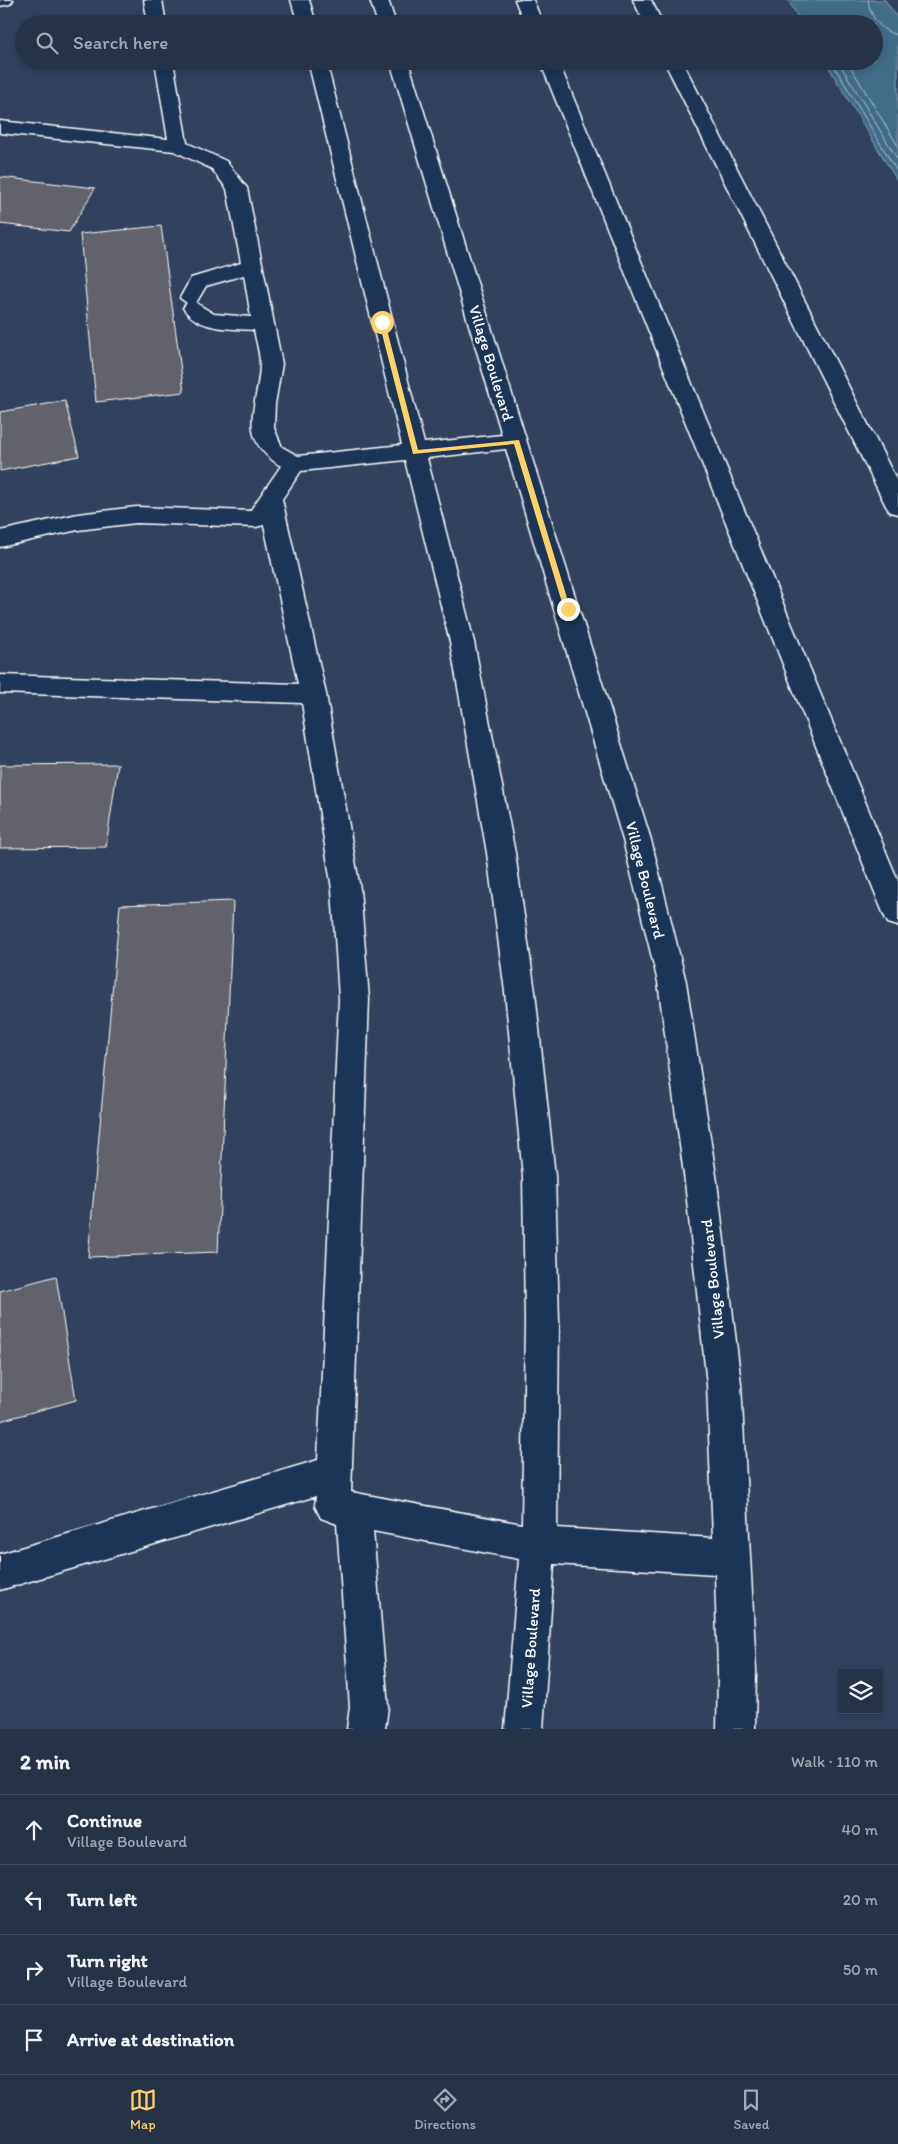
<!DOCTYPE html>
<html lang="en">
<head>
<meta charset="utf-8">
<style>
  :root { --surface:#263246; --page:#2e3a4d; --text:#f1f3f6; --muted:#a4aab3; --line:#424d5f; --accent:#ffd166 }
  body { margin:0; font-family:Itim,sans-serif; background:var(--page); color:var(--text) }
  .controls { position:absolute; right:15px; bottom:15px; display:grid; overflow:hidden; border-radius:0px; box-shadow:0 2px 8px #0003 }
  .controls button { width:45px; height:45px; display:grid; place-items:center; padding:0; border:0; border-bottom:1px solid var(--line); background:var(--surface); color:var(--text); font:25px sans-serif }
  .stop { position:absolute; width:15px; height:15px; margin:-11px; border:4px solid #ffd166; border-radius:50%; background:#fff }
  .stop.end { background:#ffd166; border-color:#fff; box-shadow:0 1px 5px #0008 }
  .list { margin:0; padding:0; list-style:none }
  h2 { display:flex; justify-content:space-between; align-items:center; height:65px; margin:0; padding:0 20px; font-size:21px }
  h2 small { font-size:16px; font-weight:400; color:var(--muted) }
  .list li { display:grid; grid-template-columns:32px 1fr auto; gap:15px; align-items:center; box-sizing:border-box; height:70px; padding:0 20px; border-top:1px solid var(--line) }
  .list b { display:block; font-size:19px; white-space:nowrap }
  .list p { margin:0; font-size:16px; white-space:nowrap; color:var(--muted) }
  .list em { font-size:16px; font-style:normal; color:var(--muted) }
  .icon { flex:none; width:28px; height:28px; fill:none; stroke:currentColor; stroke-width:2; stroke-linecap:round; stroke-linejoin:round }
  .map { position:relative; flex:none; width:898px; height:1729px; overflow:hidden }
  .search { position:absolute; background:var(--surface); box-shadow:0 2px 8px #0003; left:15px; right:15px; top:15px; height:55px; display:flex; align-items:center; gap:12px; box-sizing:border-box; padding:0 18px; border-radius:28px; color:var(--muted); font-size:19px }
  .sheet { height:345px; background:var(--surface) }
  nav { display:flex; justify-content:space-around; align-items:center; box-sizing:border-box; height:70px; border-top:1px solid var(--line); background:var(--surface); font-size:14px; color:var(--muted) }
  nav a { display:grid; justify-items:center; gap:2px }
  nav .on { color:var(--accent) }
  .map>svg:first-child { display:block }
  .water { fill:#406c87; stroke:#8ca7b7 }
  .lines { fill:none; stroke-linecap:round; stroke-linejoin:round }
  .shore { stroke:#b3c4cf; stroke-width:1 }
  .building { fill:#62626c; stroke:#fff }
  .minor-casing { stroke:#fff; stroke-width:3 }
  .highway-casing { stroke:#fff; stroke-width:3 }
  .minor { fill:#1d3557; fill-rule:evenodd }
  .highway { fill:#1d3557; fill-rule:evenodd }
  .route { fill:#ffd166 }
  .labels { text-anchor:middle; stroke-width:4; stroke-linejoin:round; paint-order:stroke }
  .street-label { font-size:16px; fill:#fff; stroke:#1d3557 }
</style>
</head>
<body>
<div class="map">
<svg width="898" height="1729" viewBox="0 0 898 1729">
  <rect width="100%" height="100%" fill="#32425d"/>
  <filter id="ink" filterUnits="userSpaceOnUse"><feTurbulence type="fractalNoise" baseFrequency=".02" numOctaves="2"/><feDisplacementMap in="SourceGraphic" scale="10" xChannelSelector="R" yChannelSelector="G"/><feConvolveMatrix kernelMatrix="1 2 1 2 8 2 1 2 1" color-interpolation-filters="sRGB"/></filter>
  <g filter="url(#ink)">
    <polygon class="water" points="788,0 885,0 898,19 898,182 825,61 874,61 874,24 802,24"/>
    <g class="lines">
      <g class="shore">
        <path d="M868,0C870,17 881,32 898,35"/>
        <polyline points="831,61 898,173"/>
        <polyline points="838,61 898,160"/>
        <polyline points="847,61 898,146"/>
      </g>
    </g>
    <g class="building">
      <polygon points="0,177 95,188 69,232 0,224"/>
      <polygon points="161,226 184,392 96,402 80,234"/>
      <polygon points="65,401 79,456 0,471 0,412"/>
      <polygon points="118,764 106,847 0,848 0,765"/>
      <polygon points="233,901 218,1252 88,1257 120,905"/>
      <polygon points="56,1276 76,1400 0,1421 0,1291"/>
    </g>
    <g class="lines">
      <defs>
        <g id="minor">
          <polygon points="0,0 13,0 10,4 0,6"/>
          <polygon points="144,0 162,0 166,24 148,24"/>
          <polygon points="291,0 309,0 316,24 298,24"/>
          <polygon points="370,0 388,0 396,24 378,24"/>
          <path d="M155,61H173L187,143L226,161L247,188L282,364L275,404L274,428L282,447L298,456L402,445L308,61H326L424,443L502,435L390,61H408L651,840L686,982L717,1182L741,1384L756,1670L755,1729H717L718,1670L715,1574L554,1564L543,1729H505L519,1559L373,1531L388,1707L385,1729H347L350,1707L337,1524L321,1518L315,1506L316,1496L0,1590V1554L318,1460L339,999L332,889L302,703L0,693V675L298,684L264,525L256,527L136,523L78,530L0,547V531L78,514L136,507L250,511L281,466C234,437 259,407 260,364C260,353 256,341 254,330C229,328 199,331 183,308L187,303L180,298L191,278L241,263L227,189L212,169L174,151L0,133V121L168,139ZM244,275L251,317L214,314L196,303L206,286ZM506,449L623,840L658,982L685,1182L707,1384L713,1538L557,1528L559,1321L555,1176L535,992L515,853L474,642L427,458ZM405,460L450,642L487,853L505,992L523,1176L525,1321L522,1524L351,1492L369,999L360,889L326,694L282,499L301,471Z"/>
        </g>
        <g id="highway">
          <polygon points="515,0 533,0 543,24 525,24"/>
          <polygon points="633,0 651,0 663,24 645,24"/>
          <polygon points="540,61 558,61 898,881 898,926 888,923 884,915"/>
          <polygon points="664,61 682,61 898,483 898,514 890,512 886,506"/>
        </g>
      </defs>
      <use href="#minor" class="minor-casing"/>
      <use href="#highway" class="highway-casing"/>
      <use href="#minor" class="minor"/>
      <use href="#highway" class="highway"/>
    </g>
  </g>
  <polygon class="route" points="382,320 385,322 418,450 519,440 571,611 564,609 514,444 413,454 379,322"/>
  <g class="labels">
    <g class="street-label">
      <text transform="translate(492 363) rotate(73)" y="6">Village Boulevard</text>
      <text transform="translate(646 880) rotate(76)" y="6">Village Boulevard</text>
      <text transform="translate(712 1279) rotate(-96)" y="6">Village Boulevard</text>
      <text transform="translate(530 1648) rotate(-86)" y="6">Village Boulevard</text>
    </g>
  </g>
</svg>
<div class="controls">
<button><svg class="icon" aria-label="layers" viewBox="0 0 24 24"><path d="M12 4l9 5-9 5-9-5zM3 14l9 5 9-5"/></svg></button>
</div>
<div class="stop" style="left:382px;top:322px"></div>
<div class="stop end" style="left:568px;top:609px"></div>
<div class="search"><svg class="icon" aria-label="search" viewBox="0 0 24 24"><circle cx="10" cy="10" r="6"/><path d="M15 15l6 6"/></svg>Search here</div>
</div>
<section class="sheet">
<h2>2 min<small>Walk · 110 m</small></h2>
<ul class="list">
<li><svg class="icon" aria-label="ahead" viewBox="0 0 24 24"><path d="M12 20V5M6 11l6-6 6 6"/></svg><div><b>Continue</b><p>Village Boulevard</p></div><em>40 m</em></li>
<li><svg class="icon" aria-label="left" viewBox="0 0 24 24"><path d="M17 20v-9H6M10 6l-5 5 5 5"/></svg><div><b>Turn left</b></div><em>20 m</em></li>
<li><svg class="icon" aria-label="right" viewBox="0 0 24 24"><path d="M7 20v-9h11M14 6l5 5-5 5"/></svg><div><b>Turn right</b><p>Village Boulevard</p></div><em>50 m</em></li>
<li><svg class="icon" aria-label="arrive" viewBox="0 0 24 24"><path d="M6 21V4h12l-3 4 3 4H6"/></svg><div><b>Arrive at destination</b></div></li>
</ul>
</section>
<nav>
<a class="on"><svg class="icon" aria-label="map" viewBox="0 0 24 24"><path d="M3 6l6-2 6 2 6-2v14l-6 2-6-2-6 2zM9 4v14M15 6v14"/></svg>Map</a>
<a><svg class="icon" aria-label="directions" viewBox="0 0 24 24"><path d="M12 3l9 9-9 9-9-9zM9 14v-3h6M13 9l2 2-2 2"/></svg>Directions</a>
<a><svg class="icon" aria-label="saved" viewBox="0 0 24 24"><path d="M7 4h10v16l-5-4-5 4z"/></svg>Saved</a>
</nav>
</body>
</html>
